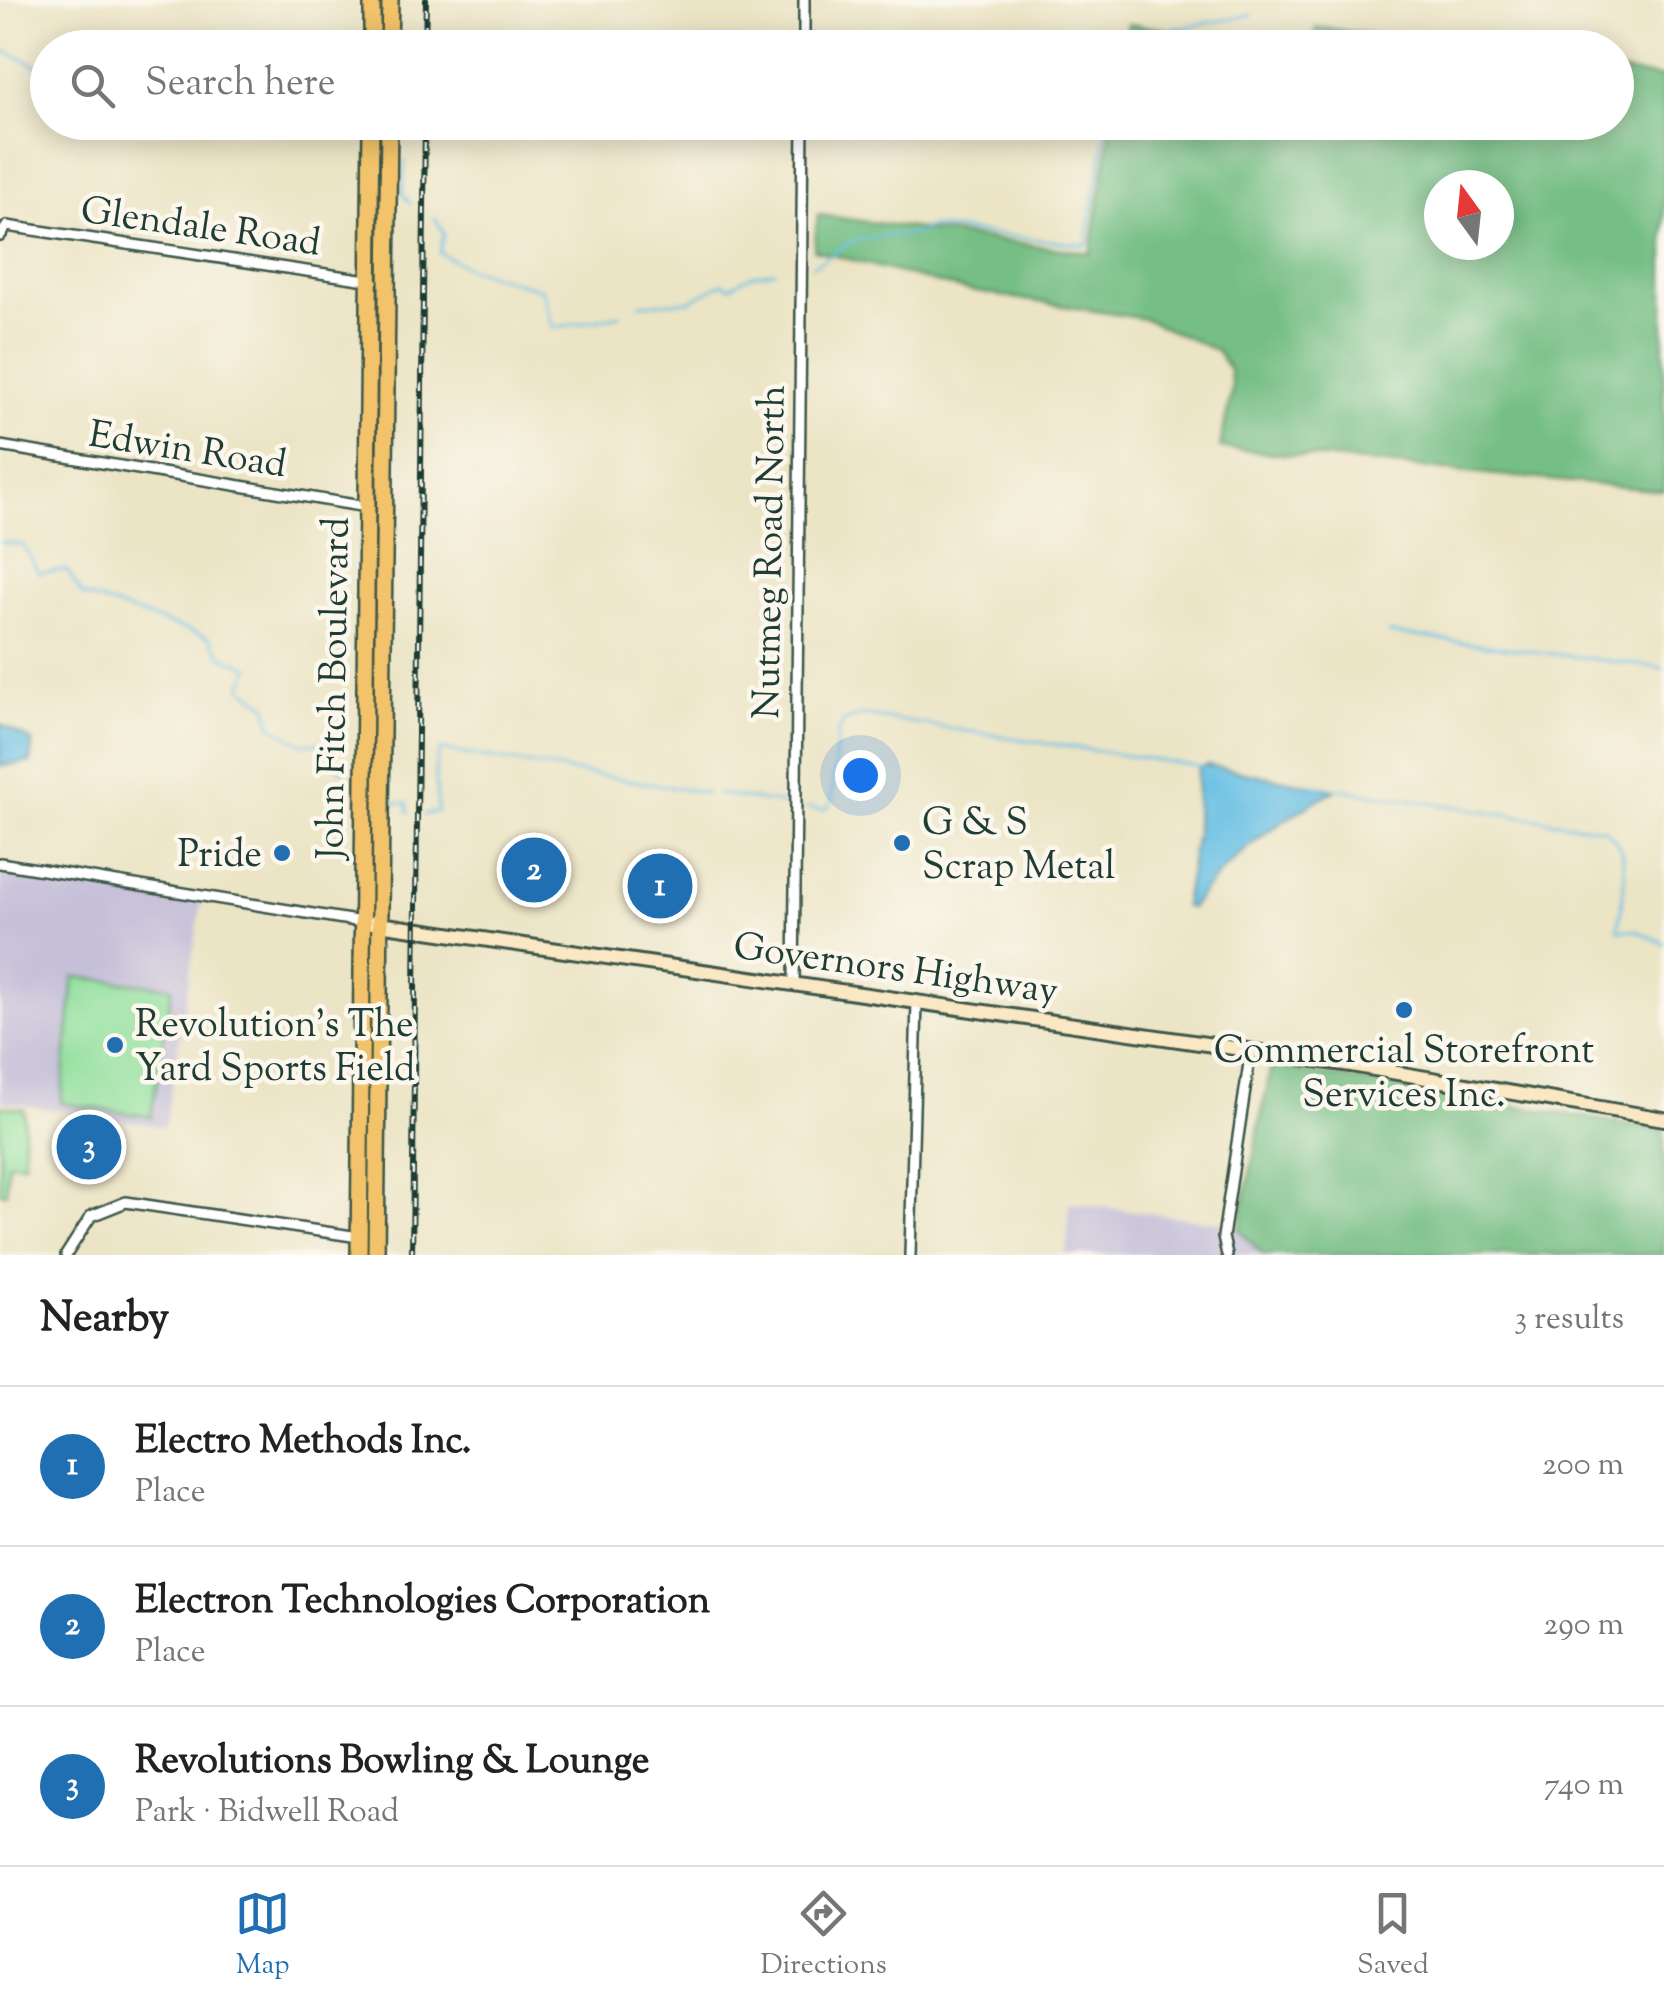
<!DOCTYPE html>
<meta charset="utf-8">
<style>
body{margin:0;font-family:"Sorts Mill Goudy",serif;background:#f6f6f6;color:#222}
.compass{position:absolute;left:1424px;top:170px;width:90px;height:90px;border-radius:50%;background:#fff;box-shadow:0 5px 25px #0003;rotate:345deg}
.you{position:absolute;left:860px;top:775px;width:35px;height:35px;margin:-25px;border:8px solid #fff;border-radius:50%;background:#1a73e8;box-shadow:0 0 0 15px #1a73e833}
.badge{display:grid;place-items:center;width:65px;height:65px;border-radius:50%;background:#1f6fb2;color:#fff;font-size:32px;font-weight:700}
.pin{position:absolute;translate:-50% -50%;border:5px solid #fff;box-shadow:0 2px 10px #0006}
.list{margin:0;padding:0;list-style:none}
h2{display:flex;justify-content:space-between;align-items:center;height:130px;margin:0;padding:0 40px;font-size:42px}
h2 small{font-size:32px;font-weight:400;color:#767676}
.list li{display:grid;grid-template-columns:65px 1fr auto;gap:30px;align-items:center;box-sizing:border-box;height:160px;padding:0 40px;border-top:2px solid #e0e0e0}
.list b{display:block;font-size:38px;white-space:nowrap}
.list p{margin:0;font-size:32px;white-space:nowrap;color:#767676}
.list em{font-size:32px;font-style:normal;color:#767676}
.icon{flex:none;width:55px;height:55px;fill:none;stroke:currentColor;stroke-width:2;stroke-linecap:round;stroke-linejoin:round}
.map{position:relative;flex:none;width:1664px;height:1255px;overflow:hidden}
.search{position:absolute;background:#fff;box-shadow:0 5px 25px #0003;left:30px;right:30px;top:30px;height:110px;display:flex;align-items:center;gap:25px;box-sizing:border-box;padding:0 35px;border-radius:55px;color:#767676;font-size:38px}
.sheet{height:610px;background:#fff}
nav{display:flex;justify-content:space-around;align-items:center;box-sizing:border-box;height:140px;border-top:2px solid #e0e0e0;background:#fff;font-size:28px;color:#767676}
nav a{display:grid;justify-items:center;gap:5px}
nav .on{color:#1f6fb2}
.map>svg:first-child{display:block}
.industrial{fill:#c6c0d9}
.green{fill:#92e09e;stroke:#588e69;stroke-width:2.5}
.forest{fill:#75be85;stroke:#4a7e5c;stroke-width:2.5;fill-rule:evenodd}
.water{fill:#66bfe4;stroke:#427e8c;stroke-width:2.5}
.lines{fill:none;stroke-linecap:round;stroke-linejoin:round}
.stream{stroke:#66bfe4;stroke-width:2.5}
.street-casing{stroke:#3e564a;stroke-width:14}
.secondary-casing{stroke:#3e564a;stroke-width:18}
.highway-casing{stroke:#3e564a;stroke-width:20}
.street{stroke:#fff;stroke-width:9}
.secondary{stroke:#fae7c3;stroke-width:12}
.highway{stroke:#f2c36a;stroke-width:15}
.rail-casing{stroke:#1f3d34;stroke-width:6}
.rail{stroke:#fbf7ec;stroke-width:2.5;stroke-dasharray:8;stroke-linecap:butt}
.poi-dot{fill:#1f6fb2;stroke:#fbf7ec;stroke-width:4}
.labels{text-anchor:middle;stroke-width:9;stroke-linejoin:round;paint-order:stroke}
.street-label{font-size:38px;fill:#1f3d34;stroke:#fbf7ec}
.poi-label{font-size:38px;fill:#1f3d34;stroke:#fbf7ec;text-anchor:start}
</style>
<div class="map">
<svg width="1664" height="1255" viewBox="0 0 1664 1255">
<rect width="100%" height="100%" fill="#fbf7ec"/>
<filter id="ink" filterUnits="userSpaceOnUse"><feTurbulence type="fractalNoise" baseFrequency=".01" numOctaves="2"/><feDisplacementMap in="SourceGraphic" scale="20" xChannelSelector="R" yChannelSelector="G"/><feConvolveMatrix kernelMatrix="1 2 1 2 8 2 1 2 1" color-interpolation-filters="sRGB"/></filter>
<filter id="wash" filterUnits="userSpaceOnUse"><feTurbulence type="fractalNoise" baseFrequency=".0048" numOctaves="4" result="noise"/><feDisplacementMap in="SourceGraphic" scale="40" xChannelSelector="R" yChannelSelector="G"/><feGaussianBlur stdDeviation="2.25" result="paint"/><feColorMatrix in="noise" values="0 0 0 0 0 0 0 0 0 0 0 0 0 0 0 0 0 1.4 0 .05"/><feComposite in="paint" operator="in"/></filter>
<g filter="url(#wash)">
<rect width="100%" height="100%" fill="#ebe4c5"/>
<!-- industrial -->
<path class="industrial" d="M0 868 202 899 165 1127 0 1101Z
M1070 1203 1234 1224 1263 1255H1066Z"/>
<!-- green -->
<path class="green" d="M74 977 172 987 151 1117 61 1103Z
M0 1106 24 1109V1163L8 1162 6 1193 0 1192Z"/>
<!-- forest -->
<path class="forest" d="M1128 24 1292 47H1124Z
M1316 27 1455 47H1314Z
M1617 71 1664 78V491L1220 448 1232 388 1229 370 1217 351 1145 319 965 290 814 250 818 215 1090 253 1112 123 1616 122ZM1499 185V245H1439V185Z
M1271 1066 1664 1130V1255H1263L1239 1229Z"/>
<!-- water -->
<path class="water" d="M0 724 32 741 31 762 0 766Z
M1207 765 1335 790C1278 821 1229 856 1190 908L1184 906 1196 833 1197 775 1199 768Z"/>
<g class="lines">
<!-- stream -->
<path class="stream" d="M213 48 216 39 232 41 238 48
M1148 48 1167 30 1253 15
M0 56 6 51 48 71
M405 161 402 194 411 204
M435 218 444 233 440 253 470 269 542 289 553 328 621 315
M812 266C829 258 843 243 861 239 886 232 906 241 930 227L1086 245 1108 122
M640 304 690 301 723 283 729 287 752 275 774 271
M0 542 23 545 39 573 67 570 82 595 209 637 222 656 250 668 241 687 267 705 272 726 302 744 325 743 333 765 347 773
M1389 633 1664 668
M1312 785 1604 829C1636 853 1622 894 1618 930H1635L1664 943
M717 794 786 804
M392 803H407L409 813
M807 808 824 810 831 804 838 733 843 722 863 715 1201 767
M424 815 438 811 435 768 440 750 707 793"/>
</g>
</g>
<g filter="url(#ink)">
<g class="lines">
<defs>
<path id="street" d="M804 48V0
M0 236 7 226 373 281
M0 446 367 507
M0 863 362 922
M794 982 803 122
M66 1255 91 1216 126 1202 359 1237
M910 1255 917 1002
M1227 1255 1223 1237 1251 1050"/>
<path id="secondary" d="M372 923 1351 1065 1664 1119"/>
<path id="highway" d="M372 48V0
M389 48 390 0
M359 1255 371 122
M376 1255 389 122"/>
</defs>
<!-- street casing -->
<use href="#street" class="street-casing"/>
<!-- secondary casing -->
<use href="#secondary" class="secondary-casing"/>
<!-- highway casing -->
<use href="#highway" class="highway-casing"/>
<!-- street -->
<use href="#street" class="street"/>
<!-- secondary -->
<use href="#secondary" class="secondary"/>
<!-- highway -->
<use href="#highway" class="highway"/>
<defs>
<path id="rail" d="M425 48 426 0
M412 1255 425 122"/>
</defs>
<!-- rail casing -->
<use href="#rail" class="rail-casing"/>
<!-- rail -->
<use href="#rail" class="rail"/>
</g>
</g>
<!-- markers -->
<g class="poi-dot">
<circle cx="902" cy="843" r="10"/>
<circle cx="282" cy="853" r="10"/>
<circle cx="1404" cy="1010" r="10"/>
<circle cx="115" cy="1045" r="10"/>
</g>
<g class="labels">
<!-- street labels -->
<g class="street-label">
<text transform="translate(201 225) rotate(8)" y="13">Glendale Road</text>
<text transform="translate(188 448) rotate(9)" y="13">Edwin Road</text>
<text transform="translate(768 552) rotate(-89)" y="13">Nutmeg Road North</text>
<text transform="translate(332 688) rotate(-89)" y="13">John Fitch Boulevard</text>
<text transform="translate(896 967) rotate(8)" y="13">Governors Highway</text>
</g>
<!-- poi labels -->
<g class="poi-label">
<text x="922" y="834">G &amp; S<tspan x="922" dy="44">Scrap Metal</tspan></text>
<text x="262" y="866" text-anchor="end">Pride</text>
<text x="135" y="1036">Revolution's The<tspan x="135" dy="44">Yard Sports Field</tspan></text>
<text x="1404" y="1062" text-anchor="middle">Commercial Storefront<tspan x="1404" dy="44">Services Inc.</tspan></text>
</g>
</g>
</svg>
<svg class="compass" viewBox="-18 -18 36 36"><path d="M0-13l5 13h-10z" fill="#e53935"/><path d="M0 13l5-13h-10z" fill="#767676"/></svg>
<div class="you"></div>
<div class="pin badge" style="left:660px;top:886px">1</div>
<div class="pin badge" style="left:534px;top:870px">2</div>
<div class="pin badge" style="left:89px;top:1147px">3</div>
<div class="search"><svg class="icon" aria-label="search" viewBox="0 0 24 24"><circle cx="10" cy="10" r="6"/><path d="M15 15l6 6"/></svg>Search here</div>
</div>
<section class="sheet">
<h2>Nearby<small>3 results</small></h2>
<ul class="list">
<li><span class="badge">1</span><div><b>Electro Methods Inc.</b><p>Place</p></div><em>200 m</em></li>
<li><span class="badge">2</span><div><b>Electron Technologies Corporation</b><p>Place</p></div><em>290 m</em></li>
<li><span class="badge">3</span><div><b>Revolutions Bowling &amp; Lounge</b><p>Park · Bidwell Road</p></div><em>740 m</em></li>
</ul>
</section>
<nav>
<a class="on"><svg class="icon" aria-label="map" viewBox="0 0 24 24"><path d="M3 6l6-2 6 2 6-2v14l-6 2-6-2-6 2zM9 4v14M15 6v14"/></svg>Map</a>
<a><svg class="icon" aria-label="directions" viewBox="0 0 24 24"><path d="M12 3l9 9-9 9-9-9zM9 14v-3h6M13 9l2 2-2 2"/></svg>Directions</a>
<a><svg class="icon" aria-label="saved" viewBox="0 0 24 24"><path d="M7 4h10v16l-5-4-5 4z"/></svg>Saved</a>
</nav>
